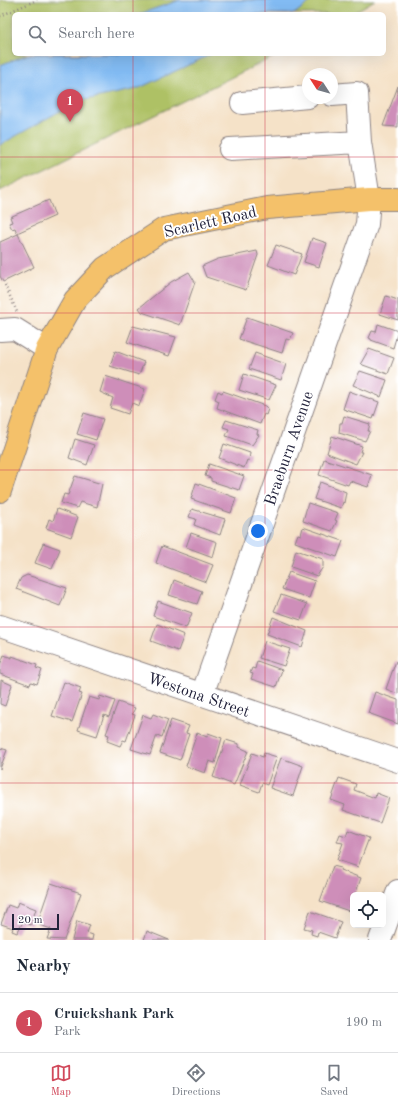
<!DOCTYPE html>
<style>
body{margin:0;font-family:"Old Standard TT",serif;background:#f2f2f3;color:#1f2937}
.controls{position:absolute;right:12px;bottom:12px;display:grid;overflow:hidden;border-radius:6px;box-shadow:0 4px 16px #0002}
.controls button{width:36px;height:36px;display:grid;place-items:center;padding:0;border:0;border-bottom:1px solid #e0e1e3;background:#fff;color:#1f2937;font:20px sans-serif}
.compass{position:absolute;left:302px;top:68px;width:36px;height:36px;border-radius:50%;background:#fff;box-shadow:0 4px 16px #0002;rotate:306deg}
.scale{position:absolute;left:12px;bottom:10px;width:47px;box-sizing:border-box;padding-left:4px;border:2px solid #22223b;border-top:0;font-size:11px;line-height:14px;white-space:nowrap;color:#22223b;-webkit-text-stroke:3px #fff;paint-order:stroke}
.you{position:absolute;left:258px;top:531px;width:14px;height:14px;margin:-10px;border:3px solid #fff;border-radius:50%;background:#1a73e8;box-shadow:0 0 0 6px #1a73e833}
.badge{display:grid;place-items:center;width:26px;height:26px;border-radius:50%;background:#d1495b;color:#fff;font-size:13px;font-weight:700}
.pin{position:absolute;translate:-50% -33px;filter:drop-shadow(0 1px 2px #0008)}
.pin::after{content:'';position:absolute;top:21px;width:14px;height:12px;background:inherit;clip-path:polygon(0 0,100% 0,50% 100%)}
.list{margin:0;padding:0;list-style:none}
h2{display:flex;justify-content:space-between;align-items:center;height:52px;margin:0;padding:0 16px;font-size:17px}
h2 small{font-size:13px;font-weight:400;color:#747a83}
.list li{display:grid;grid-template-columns:26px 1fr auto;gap:12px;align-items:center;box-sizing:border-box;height:60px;padding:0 16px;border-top:1px solid #e0e1e3}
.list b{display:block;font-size:15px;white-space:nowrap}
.list p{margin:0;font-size:13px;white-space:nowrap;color:#747a83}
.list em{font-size:13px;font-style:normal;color:#747a83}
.icon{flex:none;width:22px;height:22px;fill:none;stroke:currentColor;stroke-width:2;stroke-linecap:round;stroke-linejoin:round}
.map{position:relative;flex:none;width:398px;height:940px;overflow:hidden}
.search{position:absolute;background:#fff;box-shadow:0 4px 16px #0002;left:12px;right:12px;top:12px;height:44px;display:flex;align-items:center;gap:10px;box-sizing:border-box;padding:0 14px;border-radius:6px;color:#747a83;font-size:15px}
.sheet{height:112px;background:#fff}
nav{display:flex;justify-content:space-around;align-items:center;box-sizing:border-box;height:56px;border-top:1px solid #e0e1e3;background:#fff;font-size:11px;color:#747a83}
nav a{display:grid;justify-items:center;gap:2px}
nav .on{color:#d1495b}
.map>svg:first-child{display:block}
.green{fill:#aec165;stroke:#687250}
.water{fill:#82bbf3;stroke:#526e97}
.building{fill:#ce8eb9}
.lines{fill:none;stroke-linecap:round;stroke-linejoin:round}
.minor-casing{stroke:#8c8282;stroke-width:24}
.major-casing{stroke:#8c8282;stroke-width:24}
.path{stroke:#8c8282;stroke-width:2.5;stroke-dasharray:1 3;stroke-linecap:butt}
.minor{stroke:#fff;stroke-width:22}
.major{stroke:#f4c16a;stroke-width:22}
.grid{fill:none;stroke:#d1495b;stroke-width:1;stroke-opacity:0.55}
.labels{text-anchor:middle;stroke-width:4;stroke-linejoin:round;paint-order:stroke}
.street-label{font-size:16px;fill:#22223b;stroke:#fff}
</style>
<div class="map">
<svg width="398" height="940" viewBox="0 0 398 940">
<rect width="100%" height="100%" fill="#fff"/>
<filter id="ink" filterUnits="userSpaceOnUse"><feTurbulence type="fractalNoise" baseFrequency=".025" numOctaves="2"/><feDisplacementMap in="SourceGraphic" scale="8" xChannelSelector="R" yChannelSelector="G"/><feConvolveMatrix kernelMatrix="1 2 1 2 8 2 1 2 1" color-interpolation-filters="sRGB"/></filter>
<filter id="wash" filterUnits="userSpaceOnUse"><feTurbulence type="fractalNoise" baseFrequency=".012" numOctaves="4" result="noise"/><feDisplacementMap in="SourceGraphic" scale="16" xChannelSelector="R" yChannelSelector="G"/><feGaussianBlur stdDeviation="0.9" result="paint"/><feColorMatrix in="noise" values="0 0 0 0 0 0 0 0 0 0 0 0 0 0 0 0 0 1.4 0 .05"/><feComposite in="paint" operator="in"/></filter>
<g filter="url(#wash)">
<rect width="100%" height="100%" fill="#f5e2c8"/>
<!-- green -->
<path class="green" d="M0 0H375L351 14H14V54H279L0 191Z"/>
<!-- water -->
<path class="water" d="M180 0H313L294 14H139Z
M29 54H212L137 89 76 102 0 145V65Z"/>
<g id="blocks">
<!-- building -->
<path class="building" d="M398 86V127L383 126Z
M49 200 55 216 17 233 15 228 12 229 9 223 12 222 10 217Z
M18 234 34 267 3 282 0 276V242Z
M312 238 327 243 319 267 304 262Z
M276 245 302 254 294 275 268 265Z
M257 251 258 255 246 290 206 277 202 266 218 259Z
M189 272 195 282 180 325 142 312 139 308 171 282Z
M386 296 398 300V320L380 314Z
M247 317 293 333 290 340 286 339 282 353 239 339Z
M378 324 398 331 393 348 371 340V339L369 338 372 331 376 332Z
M133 326 176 337 169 356 127 342Z
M369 349 394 358 388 374 363 365 361 363Z
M115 351 144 362 139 375 110 366Z
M255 353 286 364 281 380 249 369Z
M360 371 387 380 381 397 353 385Z
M244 374 276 385 269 400 239 390Z
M105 376 145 389 139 406 132 403 128 414 110 408 113 398 100 392Z
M218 391 222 393 223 391 265 406 268 409 266 415 264 414 260 424 217 408 219 401 215 399Z
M349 391 379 402 373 419 343 409Z
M84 413 103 419 96 440 77 434Z
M344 416 370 424 368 431H370L365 441 339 433 340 423H342Z
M226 420 258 430 257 434 259 435 252 445 226 436 229 429 223 427Z
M332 436 362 446 360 452H362L356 464 327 453Z
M75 439 94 445 87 465 69 458Z
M224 444 250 453 249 461 247 460 244 468 219 458Z
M324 459 372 475 368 487 350 481 348 485 319 475Z
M209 464 244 476 239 490 211 481V478L205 476Z
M75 476 102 484 97 507 80 502 77 508 61 503 64 494 68 495Z
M320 482 346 492 344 503 343 502 341 508 314 499Z
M196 483 236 498 231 513 191 499Z
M308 503 338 513 335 520 337 521 332 531 303 521Z
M57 509 78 517 71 537 46 528 49 519 53 521Z
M192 509 225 519 220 535 194 525 196 519 189 517Z
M303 527 343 541 337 557 295 542 298 534 301 535Z
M191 533 217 542 213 557 186 547Z
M43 543 60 549 52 569 35 563Z
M162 546 213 565 206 582 156 563Z
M296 550 323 559V567L317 576 291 567Z
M289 572 315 581 309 598 282 589Z
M27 575 67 588 60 606 16 589 21 578Z
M174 580 202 591 197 604 169 595Z
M281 595 307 604 301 620 274 611Z
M158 601 192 613 186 628 153 616Z
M273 617 307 631 302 647 267 634Z
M157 624 184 635 178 651 151 641Z
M265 641 290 649 284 666 259 658Z
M4 655 12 658V656L37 665 36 668 42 670 37 684 31 682 30 685 0 674V665Z
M257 661 282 670 276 687 251 679 253 674 250 673 252 668 255 669Z
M396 661 398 662V694L386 689Z
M1 680 12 685 5 706 0 704Z
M64 682 81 688 79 693 82 694 72 722 52 716Z
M375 692 398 700V724L368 713Z
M100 696 115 701 109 717 104 715 97 736 78 730 89 697 99 700Z
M118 702 135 708 132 714 135 715 126 741 123 740 120 746 107 741 109 735 106 734Z
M153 714 168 720 162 737 157 735 150 755 131 749 143 715 151 718Z
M171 720 189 726 186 733 189 734 180 760 160 753Z
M197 733 207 737 208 733 222 738 215 763 209 761 205 773 186 766Z
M226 740 239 744V747L248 751 234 785 213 777Z
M0 748 7 750 0 769Z
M252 753 263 757 264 753 277 757 267 785 262 783 259 792 240 785Z
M281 758 303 766 293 796 270 788Z
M339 778 356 784 354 790 375 798 376 793 389 798 380 823 343 810 345 805 331 800Z
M348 830 369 838 358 867 337 860 343 843 337 842 340 834 346 836Z
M333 866 341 868 340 870 361 878 355 895H353L349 911 320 901Z
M51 883 81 893 64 940 47 939 51 929 37 924Z
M18 902 36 909 31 925 23 922 17 933 12 931 13 928 1 924 8 905 16 908Z
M310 911 341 922 335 938 318 932 317 936 311 934 312 930 304 928Z
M77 921 90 925 87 933 93 935 92 940H72Z
M147 931 169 940H144Z"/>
</g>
</g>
<g filter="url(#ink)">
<use href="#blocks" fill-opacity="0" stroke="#8c8282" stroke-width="1"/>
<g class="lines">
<defs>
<path id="minor" d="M242 103 308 97
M230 149 360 142
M0 330 15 329 47 349
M0 626 398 761
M202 695 367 224 369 199 360 142 357 93 332 95
M380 940 398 891"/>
<path id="major" d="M0 491 47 349 75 300 105 268 164 229 267 208 369 199H398"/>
</defs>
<!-- minor casing -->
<use href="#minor" class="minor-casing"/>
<!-- major casing -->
<use href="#major" class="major-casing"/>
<!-- path -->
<path class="path" d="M0 16 37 0
M5 285 17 312"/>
<!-- minor -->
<use href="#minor" class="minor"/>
<!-- major -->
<use href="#major" class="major"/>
</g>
</g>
<!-- grid -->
<path class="grid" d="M133 0V14M265 0V14M133 54V940M265 54V940M0 157H398M0 313H398M0 470H398M0 627H398M0 783H398"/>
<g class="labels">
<!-- street labels -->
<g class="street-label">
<text transform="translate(210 221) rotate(-13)" y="6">Scarlett Road</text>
<text transform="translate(288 448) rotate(-71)" y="6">Braeburn Avenue</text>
<text transform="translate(199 694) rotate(19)" y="6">Westona Street</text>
</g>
</g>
</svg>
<div class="controls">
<button><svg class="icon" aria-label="locate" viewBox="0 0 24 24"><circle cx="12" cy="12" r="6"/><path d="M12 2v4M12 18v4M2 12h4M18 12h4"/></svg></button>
</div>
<svg class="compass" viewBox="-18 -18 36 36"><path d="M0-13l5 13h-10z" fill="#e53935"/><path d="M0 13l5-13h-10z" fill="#747a83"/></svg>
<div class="scale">20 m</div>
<div class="you"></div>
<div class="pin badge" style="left:70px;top:122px">1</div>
<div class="search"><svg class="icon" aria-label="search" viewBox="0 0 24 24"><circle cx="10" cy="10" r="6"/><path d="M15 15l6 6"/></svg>Search here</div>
</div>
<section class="sheet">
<h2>Nearby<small></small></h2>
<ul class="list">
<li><span class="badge">1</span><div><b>Cruickshank Park</b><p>Park</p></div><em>190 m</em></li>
</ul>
</section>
<nav>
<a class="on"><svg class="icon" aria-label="map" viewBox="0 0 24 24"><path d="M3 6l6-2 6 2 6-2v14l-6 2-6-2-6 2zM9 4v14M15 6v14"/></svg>Map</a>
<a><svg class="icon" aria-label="directions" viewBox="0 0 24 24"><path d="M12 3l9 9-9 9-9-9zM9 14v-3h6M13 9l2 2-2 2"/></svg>Directions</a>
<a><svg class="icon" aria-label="saved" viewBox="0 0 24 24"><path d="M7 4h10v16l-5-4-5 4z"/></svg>Saved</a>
</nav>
